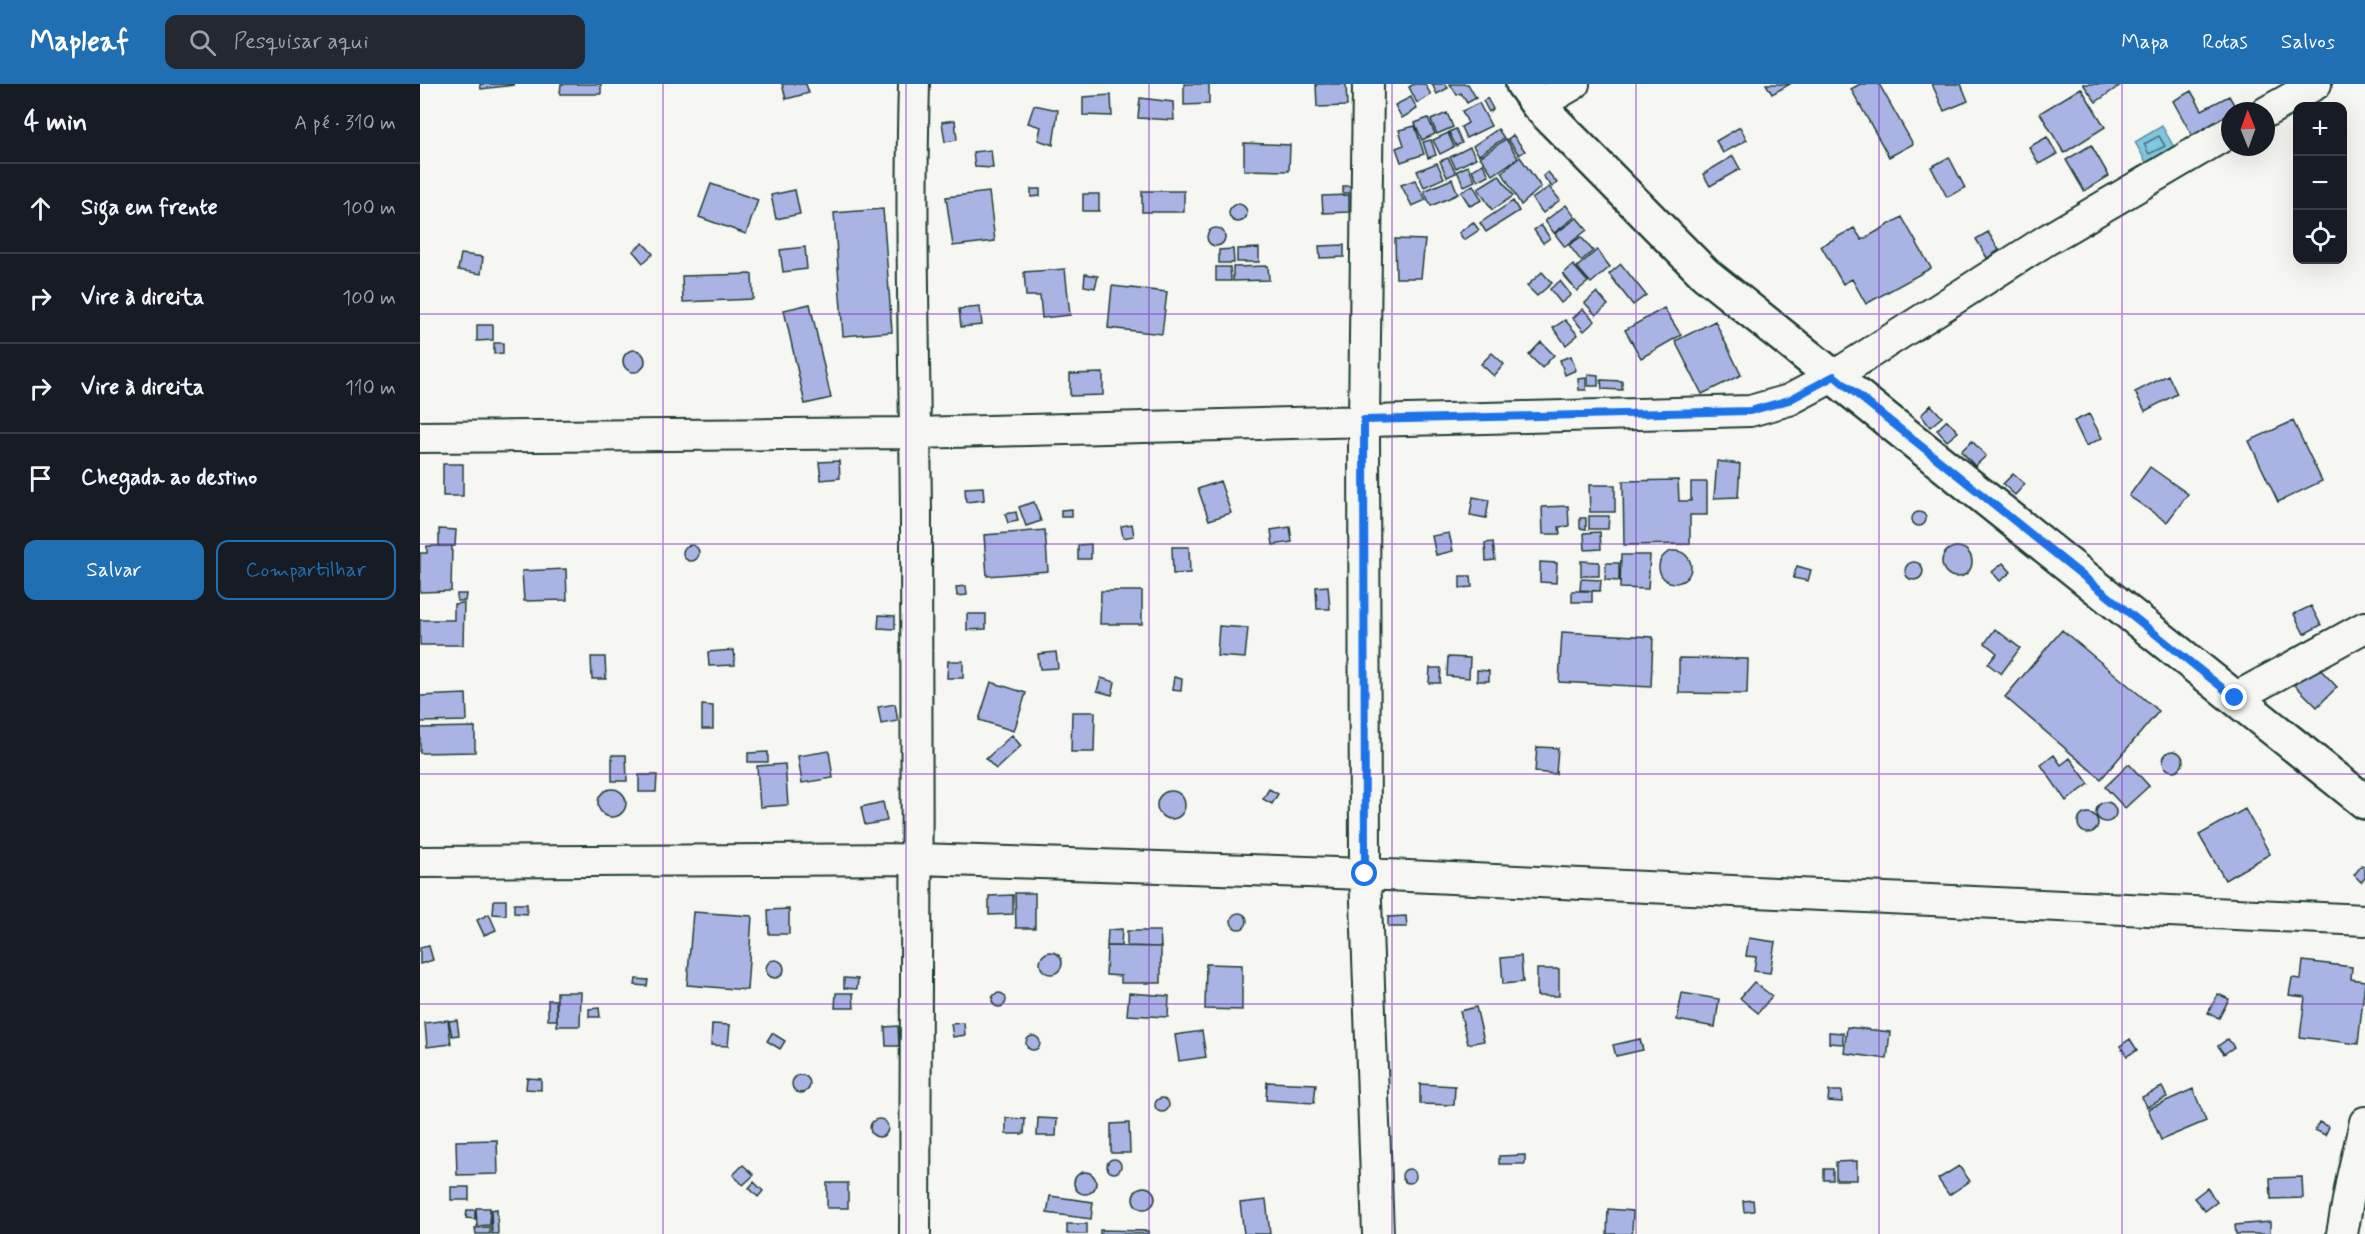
<!DOCTYPE html>
<html lang="pt">
<meta charset="utf-8">
<style>
body{margin:0;font-family:Mynerve,sans-serif;background:#242831;color:#f1f3f6}
.controls{position:absolute;right:18px;top:18px;display:grid;overflow:hidden;border-radius:12px;box-shadow:0 6px 24px #0002}
.controls button{width:54px;height:54px;display:grid;place-items:center;padding:0;border:0;border-bottom:2px solid #363941;background:#171b24;color:#f1f3f6;font:30px sans-serif}
.compass{position:absolute;left:1801px;top:18px;width:54px;height:54px;border-radius:50%;background:#171b24;box-shadow:0 6px 24px #0002;rotate:359deg}
.stop{position:absolute;width:18px;height:18px;margin:-14px;border:4px solid #1a73e8;border-radius:50%;background:#fff}
.stop.end{background:#1a73e8;border-color:#fff;box-shadow:0 2px 6px #0008}
.list{margin:0;padding:0;list-style:none}
h2{display:flex;justify-content:space-between;align-items:center;height:78px;margin:0;padding:0 24px;font-size:26px}
h2 small{font-size:20px;font-weight:400;color:#9ea1a6}
.list li{display:grid;grid-template-columns:39px 1fr auto;gap:18px;align-items:center;box-sizing:border-box;height:90px;padding:0 24px;border-top:2px solid #363941}
.list b{display:block;font-size:22px;white-space:nowrap}
.list em{font-size:20px;font-style:normal;color:#9ea1a6}
.actions{display:flex;gap:12px;padding:18px 24px}
.actions a{flex:1;padding:14px 0;border:2px solid #1f6fb2;border-radius:12px;text-align:center;font-size:21px;color:#1f6fb2}
.actions .main{background:#1f6fb2;color:#fff}
.icon{flex:none;width:33px;height:33px;fill:none;stroke:currentColor;stroke-width:2;stroke-linecap:round;stroke-linejoin:round}
.map{position:relative;flex:none;width:1945px;height:1150px;overflow:hidden}
header{display:flex;align-items:center;gap:36px;box-sizing:border-box;height:84px;padding:0 30px;background:#1f6fb2;color:#fff}
header strong{font-size:28px}
nav{display:flex;gap:33px;margin-inline-start:auto;font-size:21px}
.search{width:420px;height:54px;background:#242831;display:flex;align-items:center;gap:15px;box-sizing:border-box;padding:0 21px;border-radius:12px;color:#9ea1a6;font-size:22px}
main{display:flex}
aside{flex:1;background:#171b24}
.map>svg:first-child{display:block}
.water{fill:#80c6e1;stroke:#598f9c;stroke-width:1.5}
.lines{fill:none;stroke-linecap:round;stroke-linejoin:round}
.shore{stroke:#467479;stroke-width:1.5}
.building{fill:#aab4e4;stroke:#1f3d34;stroke-width:1.5}
.minor-casing{stroke:#1f3d34;stroke-width:34}
.major-casing{stroke:#1f3d34;stroke-width:38}
.minor{stroke:#f6f6f2;stroke-width:30}
.major{stroke:#f6f6f2;stroke-width:33}
.route{stroke:#1a73e8;stroke-width:8}
.grid{fill:none;stroke:#7b2cbf;stroke-width:1.5;stroke-opacity:0.55}
</style>
<header>
<strong>Mapleaf</strong>
<div class="search"><svg class="icon" aria-label="search" viewBox="0 0 24 24"><circle cx="10" cy="10" r="6"/><path d="M15 15l6 6"/></svg>Pesquisar aqui</div>
<nav><a>Mapa</a><a>Rotas</a><a>Salvos</a></nav>
</header>
<main>
<aside>
<h2>4 min<small>A pé · 310 m</small></h2>
<ul class="list">
<li><svg class="icon" aria-label="ahead" viewBox="0 0 24 24"><path d="M12 20V5M6 11l6-6 6 6"/></svg><div><b>Siga em frente</b></div><em>100 m</em></li>
<li><svg class="icon" aria-label="right" viewBox="0 0 24 24"><path d="M7 20v-9h11M14 6l5 5-5 5"/></svg><div><b>Vire à direita</b></div><em>100 m</em></li>
<li><svg class="icon" aria-label="right" viewBox="0 0 24 24"><path d="M7 20v-9h11M14 6l5 5-5 5"/></svg><div><b>Vire à direita</b></div><em>110 m</em></li>
<li><svg class="icon" aria-label="arrive" viewBox="0 0 24 24"><path d="M6 21V4h12l-3 4 3 4H6"/></svg><div><b>Chegada ao destino</b></div></li>
</ul>
<div class="actions"><a class="main">Salvar</a><a>Compartilhar</a></div>
</aside>
<div class="map">
<svg width="1945" height="1150" viewBox="0 0 1945 1150">
<rect width="100%" height="100%" fill="#f6f6f2"/>
<filter id="ink" filterUnits="userSpaceOnUse"><feTurbulence type="fractalNoise" baseFrequency=".0167" numOctaves="2"/><feDisplacementMap in="SourceGraphic" scale="12" xChannelSelector="R" yChannelSelector="G"/><feConvolveMatrix kernelMatrix="1 2 1 2 8 2 1 2 1" color-interpolation-filters="sRGB"/></filter>
<g filter="url(#ink)">
<!-- water -->
<path class="water" d="M1742 42 1755 65 1727 80 1715 58Z"/>
<g class="lines">
<!-- shore -->
<path class="shore" d="M1739 52 1745 62 1729 70 1724 60Z"/>
</g>
<!-- building -->
<path class="building" d="M60 0H94V1L61 5Z
M141 0H181V10H140Z
M362 0H386L389 9 366 15Z
M764 0H789V20L764 21Z
M896 0H926L927 22 897 23Z
M994 0H1005L1011 11 997 19 989 3Z
M1012 0H1025L1028 4 1017 10Z
M1030 0H1048L1056 14 1047 19 1041 9 1037 11Z
M1346 0H1370L1352 10Z
M1440 0H1459L1493 60 1469 73 1431 5Z
M1512 0H1541L1548 17 1524 27Z
M1663 0H1702L1676 18Z
M1661 4 1685 43 1644 69 1620 29Z
M1771 7 1782 26 1809 12 1818 27H1810V32L1773 53 1753 17Z
M691 11 692 32 663 31V13Z
M991 13 997 25 982 34 975 21Z
M720 14 753 18 754 36 718 34Z
M1067 14 1073 25 1069 28 1063 17Z
M1059 19 1071 42 1046 54 1041 43 1048 39 1042 27Z
M614 21 638 26 633 61 618 56 621 43 608 39Z
M1027 29 1033 43 1017 50 1011 36Z
M1008 34 1015 50 1002 56 995 39Z
M535 36 537 56 525 58 522 38Z
M995 42 1004 70 981 78 976 64 984 61 979 46Z
M1320 43 1327 56 1303 69 1296 57Z
M1036 45 1042 59 1036 62 1029 48Z
M1078 45 1084 54 1059 71 1053 62Z
M1028 49 1034 63 1020 70 1013 56Z
M1093 51 1105 67 1099 71 1088 55Z
M1627 53 1637 70 1619 80 1609 63Z
M1086 55 1098 74 1073 91 1060 73Z
M1011 56 1016 71 1008 74 1003 58Z
M824 59 870 61 869 87 824 86Z
M1671 61 1689 92 1664 107 1646 76Z
M1050 63 1056 74 1036 84 1030 73Z
M571 66 573 84 555 83 553 68Z
M1313 72 1320 85 1290 102 1283 90Z
M1100 73 1121 103 1101 121 1082 88Z
M1529 73 1545 104 1527 113 1511 83Z
M1028 74 1036 89 1027 93 1020 77Z
M1017 79 1024 94 1004 103 997 87Z
M1063 80 1069 91 1058 97 1052 86Z
M1048 82 1055 97 1044 102 1037 87Z
M1128 88 1137 99 1132 103 1123 92Z
M1079 91 1093 112 1072 126 1058 104Z
M1032 95 1038 110 1011 122 1004 107Z
M995 96 1006 116 992 122 981 101Z
M291 100 338 116 326 150 279 133Z
M1053 101 1062 116 1050 122 1041 108Z
M923 102H933V109H923Z
M1129 103 1140 116 1123 129 1112 115Z
M611 105H620V112L611 113Z
M375 106 380 130 356 135 351 111Z
M722 107H764V128H722Z
M569 108 575 157 533 162 526 113Z
M663 110H679V127H663Z
M929 111V128L903 129 902 112Z
M1093 117 1099 127 1066 148 1060 139Z
M809 129a9 9 0 1 1 18 0a9 9 0 1 1-18 0Z
M1146 121 1155 133 1134 149 1125 137Z
M463 125 472 248 423 252 414 129Z
M1482 133 1511 184 1446 220 1432 195 1423 200 1401 162 1434 144 1442 156Z
M1157 134 1167 146 1145 163 1135 150Z
M1053 138 1059 146 1044 156 1039 149Z
M1121 141 1130 154 1123 159 1114 146Z
M787 153a9 9 0 1 1 18 0a9 9 0 1 1-18 0Z
M1568 148 1579 166 1567 174 1556 155Z
M1161 153 1173 167 1161 177 1149 161Z
M975 155 1005 156 1001 194H976Z
M223 159 233 170 223 179 213 167Z
M924 161V173L900 174 899 162Z
M385 163 387 185 363 188 360 166Z
M839 164V178H817V165Z
M813 165 814 179H799V166Z
M1177 166 1190 183 1171 199 1157 183Z
M41 170 63 173 61 190 38 186Z
M1201 180 1226 211 1213 221 1189 190Z
M1153 181 1168 198 1157 207 1143 190Z
M848 182 849 196 813 197V183Z
M796 183H810L811 197H796Z
M645 185 650 231 622 234 620 212H606L604 188Z
M1122 188 1132 199 1117 212 1107 202Z
M332 190 333 215 263 218 262 192Z
M665 190 678 192 675 204 664 202Z
M1140 197 1151 211 1141 219 1130 205Z
M692 202 747 208 742 250 688 244Z
M1177 208 1188 221 1176 231 1165 219Z
M390 220 411 314 385 320 364 226Z
M560 223 562 241 541 243 539 225Z
M1244 224 1261 251 1221 274 1205 246Z
M1163 225 1175 237 1164 247 1153 234Z
M1145 236 1158 251 1146 261 1133 244Z
M1295 237 1321 291 1282 310 1255 257Z
M57 241H73V256L57 257Z
M1121 258 1134 271 1122 284 1109 271Z
M74 259H83V269L74 270Z
M203 277a11 11 0 1 1 22 0a11 11 0 1 1-22 0Z
M1072 269 1084 280 1074 292 1061 280Z
M1151 272 1156 286 1145 291 1140 276Z
M683 289V311L650 312V290Z
M1168 290 1178 291V302H1168Z
M1748 291 1757 310 1725 327 1715 308Z
M1166 294V306H1159L1158 295Z
M1181 296 1202 297V306L1182 305Z
M1511 321 1522 333 1510 343 1501 331Z
M1669 330 1682 354 1666 362 1654 337Z
M1527 336 1538 348 1527 357 1517 346Z
M1873 337 1902 397 1858 418 1829 357Z
M1552 357 1566 372 1555 382 1541 367Z
M419 377 420 394 401 396 399 378Z
M1297 377 1320 380 1318 413 1294 414Z
M23 380H43V412H23Z
M1730 383 1768 410 1747 438 1709 412Z
M1593 390 1605 400 1595 411 1583 400Z
M1258 396 1259 417H1271V398H1287V431H1270V460L1204 461 1203 397Z
M800 397 811 429 789 436 778 405Z
M1169 401H1195V428H1170Z
M563 403 564 416 546 418 545 404Z
M1053 413 1069 416 1066 434 1050 431Z
M614 418 621 437 606 442 599 423Z
M1148 422 1149 442 1139 443 1140 450H1123L1122 423Z
M652 425V433H641V426Z
M1492 435a7 7 0 1 1 14 0a7 7 0 1 1-14 0Z
M596 428 598 437 588 439 585 430Z
M1169 432H1189L1188 445H1169Z
M1160 434H1166V445L1160 444Z
M712 440 714 452 703 454 701 442Z
M870 443 872 458 853 461 851 446Z
M19 445 36 446 35 462H19Z
M625 446 628 487 567 492 564 451Z
M1180 448 1181 465 1165 466 1164 449Z
M1029 449 1033 467 1016 471 1012 452Z
M1073 458 1075 476 1066 477 1065 459Z
M671 460V475H658V461Z
M263 469a8 8 0 1 1 16 0a8 8 0 1 1-16 0Z
M7 462H32L31 507 0 508V469H7Z
M1522 478a15 15 0 1 1 30 0a15 15 0 1 1-30 0Z
M752 463H769L770 489 753 490Z
M1239 483a16 16 0 1 1 32 0a16 16 0 1 1-32 0Z
M1201 471H1230L1228 505 1200 504Z
M1161 477 1179 478V492H1161Z
M1485 487a9 9 0 1 1 18 0a9 9 0 1 1-18 0Z
M1120 478 1137 479 1136 499 1120 498Z
M1186 479H1199V497L1185 496Z
M1583 479 1591 488 1580 497 1572 488Z
M1377 482 1391 486 1388 497 1373 494Z
M146 485 147 516 104 517 102 487Z
M1040 492H1051L1052 503 1040 504Z
M1161 495 1181 496 1180 507 1160 506Z
M546 502 547 511 537 512 536 503Z
M908 502 910 525H897L896 503Z
M681 507H722V540H680Z
M1152 507H1172V518H1152Z
M37 510H46L45 517H37Z
M44 519 43 561H0V536H34V520Z
M1891 522 1901 541 1884 550 1874 530Z
M547 530H566V545L547 546Z
M459 531 475 532V545L458 544Z
M799 542 828 544 825 574 797 572Z
M1575 545 1600 564 1581 590 1568 580 1577 569 1565 559Z
M1642 546 1739 627 1681 695 1585 613Z
M1142 548 1233 553 1231 603 1139 598Z
M314 566 315 581 289 582 288 568Z
M636 568 638 584 620 585 618 570Z
M171 573H185L186 595H172Z
M1028 573 1050 574 1049 594 1027 592Z
M1259 574 1328 575 1327 610 1259 609Z
M528 577H543V594H527Z
M1896 581 1917 603 1897 623 1875 601Z
M1010 584H1021L1020 599H1009Z
M1057 586 1069 587V597H1057Z
M754 593 762 595 761 607 752 606Z
M681 594 695 598 692 611 677 607Z
M571 598 606 609 594 647 559 636Z
M46 610 47 637 0 638V612Z
M475 620 478 637 461 640 458 623Z
M282 621 293 622V645H282Z
M652 628H675L674 668H651Z
M55 643V668L0 669V644Z
M592 651 601 662 576 685 566 675Z
M1117 663 1138 664 1136 690 1115 688Z
M409 667 413 694 382 699 378 672Z
M1743 677a10 10 0 1 1 20 0a10 10 0 1 1-20 0Z
M348 668V678H328V669Z
M192 671H206L207 697H192Z
M1634 671 1641 681 1650 674 1669 700 1646 717 1621 681Z
M365 680 368 721 340 723 337 682Z
M1709 680 1729 702 1705 724 1685 703Z
M219 691H237L236 708H219Z
M178 719a14 14 0 1 1 28 0a14 14 0 1 1-28 0Z
M849 705 858 710 852 720 843 715Z
M737 721a14 14 0 1 1 28 0a14 14 0 1 1-28 0Z
M463 718 467 737 445 741 441 723Z
M1676 728a10 10 0 1 1 20 0a10 10 0 1 1-20 0Z
M1825 725 1850 770 1805 796 1779 751Z
M1658 739a10 10 0 1 1 20 0a10 10 0 1 1-20 0Z
M1942 781 1945 783V794L1941 798 1934 791Z
M595 809H615V844H596Z
M593 811V830L569 831V812Z
M74 816H86V831L73 830Z
M94 820H107V830L94 829Z
M369 825V850H349L348 826Z
M273 828 332 832 327 906 267 901Z
M811 837a8 8 0 1 1 16 0a8 8 0 1 1-16 0Z
M69 830 76 846 64 851 57 836Z
M986 832 987 843H968V833Z
M702 845 701 862H687L688 846Z
M707 847H740L741 863 707 862Z
M1329 854 1355 858 1350 889 1334 887 1336 873 1326 872Z
M9 862 13 876 0 880V864Z
M687 862 741 863V899H701V892L686 891Z
M620 879a11 11 0 1 1 22 0a11 11 0 1 1-22 0Z
M1101 872 1103 898 1083 900 1081 874Z
M346 885a9 9 0 1 1 18 0a9 9 0 1 1-18 0Z
M1883 877 1932 883 1931 895 1945 897 1938 960 1880 953 1885 913 1869 911 1872 894 1881 895Z
M786 880 822 881V926L785 925Z
M1117 885H1139V912H1117Z
M424 894 438 895 437 905 424 904Z
M216 895 228 896 227 902 215 901Z
M1334 898 1352 912 1338 929 1320 914Z
M137 908H161L160 942H137Z
M572 916a7 7 0 1 1 14 0a7 7 0 1 1-14 0Z
M416 909H433L434 924H415Z
M709 909 749 912 748 933 707 931Z
M1262 909 1299 915 1295 943 1257 936Z
M1798 910 1809 915 1799 934 1788 929Z
M128 916H136L137 936H128Z
M1056 923 1064 957 1048 960 1040 927Z
M179 924 180 933H169V925Z
M28 936 31 960 7 963 5 939Z
M37 936 39 951 32 952 29 937Z
M544 939 545 951 533 953 531 940Z
M292 940 310 941 308 962 291 961Z
M478 942 479 962H466L465 943Z
M1427 943 1470 948 1467 975 1424 969Z
M782 947 786 973 759 977 755 951Z
M1409 948 1423 949V960L1409 959Z
M352 949 365 957 360 965 347 957Z
M606 959a7 7 0 1 1 14 0a7 7 0 1 1-14 0Z
M1220 955 1223 966 1196 972 1193 961Z
M1710 955 1717 966 1707 972 1700 962Z
M1808 955 1814 963 1804 970 1798 962Z
M372 1000a9 9 0 1 1 18 0a9 9 0 1 1-18 0Z
M107 994 121 995V1006L106 1005Z
M847 998 896 1000 894 1019 846 1016Z
M1000 1000 1035 1002 1034 1021 1000 1020Z
M1742 1003 1747 1013 1727 1023 1722 1013Z
M1773 1005 1786 1037 1741 1056 1728 1025Z
M1409 1007H1422V1018L1408 1017Z
M735 1021a7 7 0 1 1 14 0a7 7 0 1 1-14 0Z
M586 1034 605 1035 604 1050H586Z
M618 1034 637 1035 636 1052H617Z
M450 1044a9 9 0 1 1 18 0a9 9 0 1 1-18 0Z
M1899 1038 1909 1043 1905 1051 1895 1046Z
M709 1039 710 1069H691V1040Z
M77 1056 78 1090 37 1091 36 1057Z
M1105 1071V1080H1079V1072Z
M687 1082a7 7 0 1 1 14 0a7 7 0 1 1-14 0Z
M1437 1077V1096H1416V1078Z
M323 1081 334 1091 323 1101 313 1091Z
M1539 1082 1550 1097 1529 1111 1518 1095Z
M982 1092a7 7 0 1 1 14 0a7 7 0 1 1-14 0Z
M1404 1085H1413V1096H1404Z
M654 1099a11 11 0 1 1 22 0a11 11 0 1 1-22 0Z
M1882 1093 1883 1114 1851 1115 1850 1094Z
M334 1098 343 1107 338 1113 329 1104Z
M407 1099H428V1124H407Z
M713 1114a11 11 0 1 1 22 0a11 11 0 1 1-22 0Z
M31 1103H49V1116H31Z
M1787 1104 1797 1118 1785 1127 1774 1114Z
M630 1112 673 1118 671 1135 627 1129Z
M846 1116 850 1150H824L820 1119Z
M1333 1116 1334 1127 1324 1128 1323 1117Z
M56 1124H70V1141L57 1142Z
M77 1125 78 1150H72L71 1126Z
M1188 1125 1213 1127 1212 1150H1187Z
M47 1126H55V1135L46 1134Z
M1850 1138V1150H1816L1815 1141Z
M647 1140H667V1150H647Z
M70 1143V1150H56L55 1144Z
M680 1146 728 1147V1150H680Z"/>
<g class="lines">
<defs>
<path id="minor" d="M494 0C490 144 495 289 496 433 497 672 497 911 495 1150
M948 0 944 336 945 790 958 1150
M1118 21 1154 0
M1846 28 1896 0
M0 353 495 349 1330 327 1369 316 1414 292 1625 157 1810 48
M1815 614 1945 543
M0 778 498 775 945 790 1945 836
M1922 1150 1932 1094 1945 1038"/>
<path id="major" d="M1103 0 1118 21 1285 190 1945 718"/>
</defs>
<!-- minor casing -->
<use href="#minor" class="minor-casing"/>
<!-- major casing -->
<use href="#major" class="major-casing"/>
<!-- minor -->
<use href="#minor" class="minor"/>
<!-- major -->
<use href="#major" class="major"/>
</g>
</g>
<g class="lines" filter="url(#ink)">
<!-- route -->
<path class="route" d="M945 790 944 336 1330 327 1369 316 1414 292 1815 614"/>
</g>
<!-- grid -->
<path class="grid" d="M243 0V1150M486 0V1150M729 0V1150M972 0V1150M1216 0V1150M1459 0V1150M1702 0V1150M0 230H1945M0 460H1945M0 690H1945M0 920H1945"/>
</svg>
<div class="controls">
<button>+</button>
<button>−</button>
<button><svg class="icon" aria-label="locate" viewBox="0 0 24 24"><circle cx="12" cy="12" r="6"/><path d="M12 2v4M12 18v4M2 12h4M18 12h4"/></svg></button>
</div>
<svg class="compass" viewBox="-18 -18 36 36"><path d="M0-13l5 13h-10z" fill="#e53935"/><path d="M0 13l5-13h-10z" fill="#9ea1a6"/></svg>
<div class="stop" style="left:945px;top:790px"></div>
<div class="stop end" style="left:1815px;top:614px"></div>
</div>
</main>
